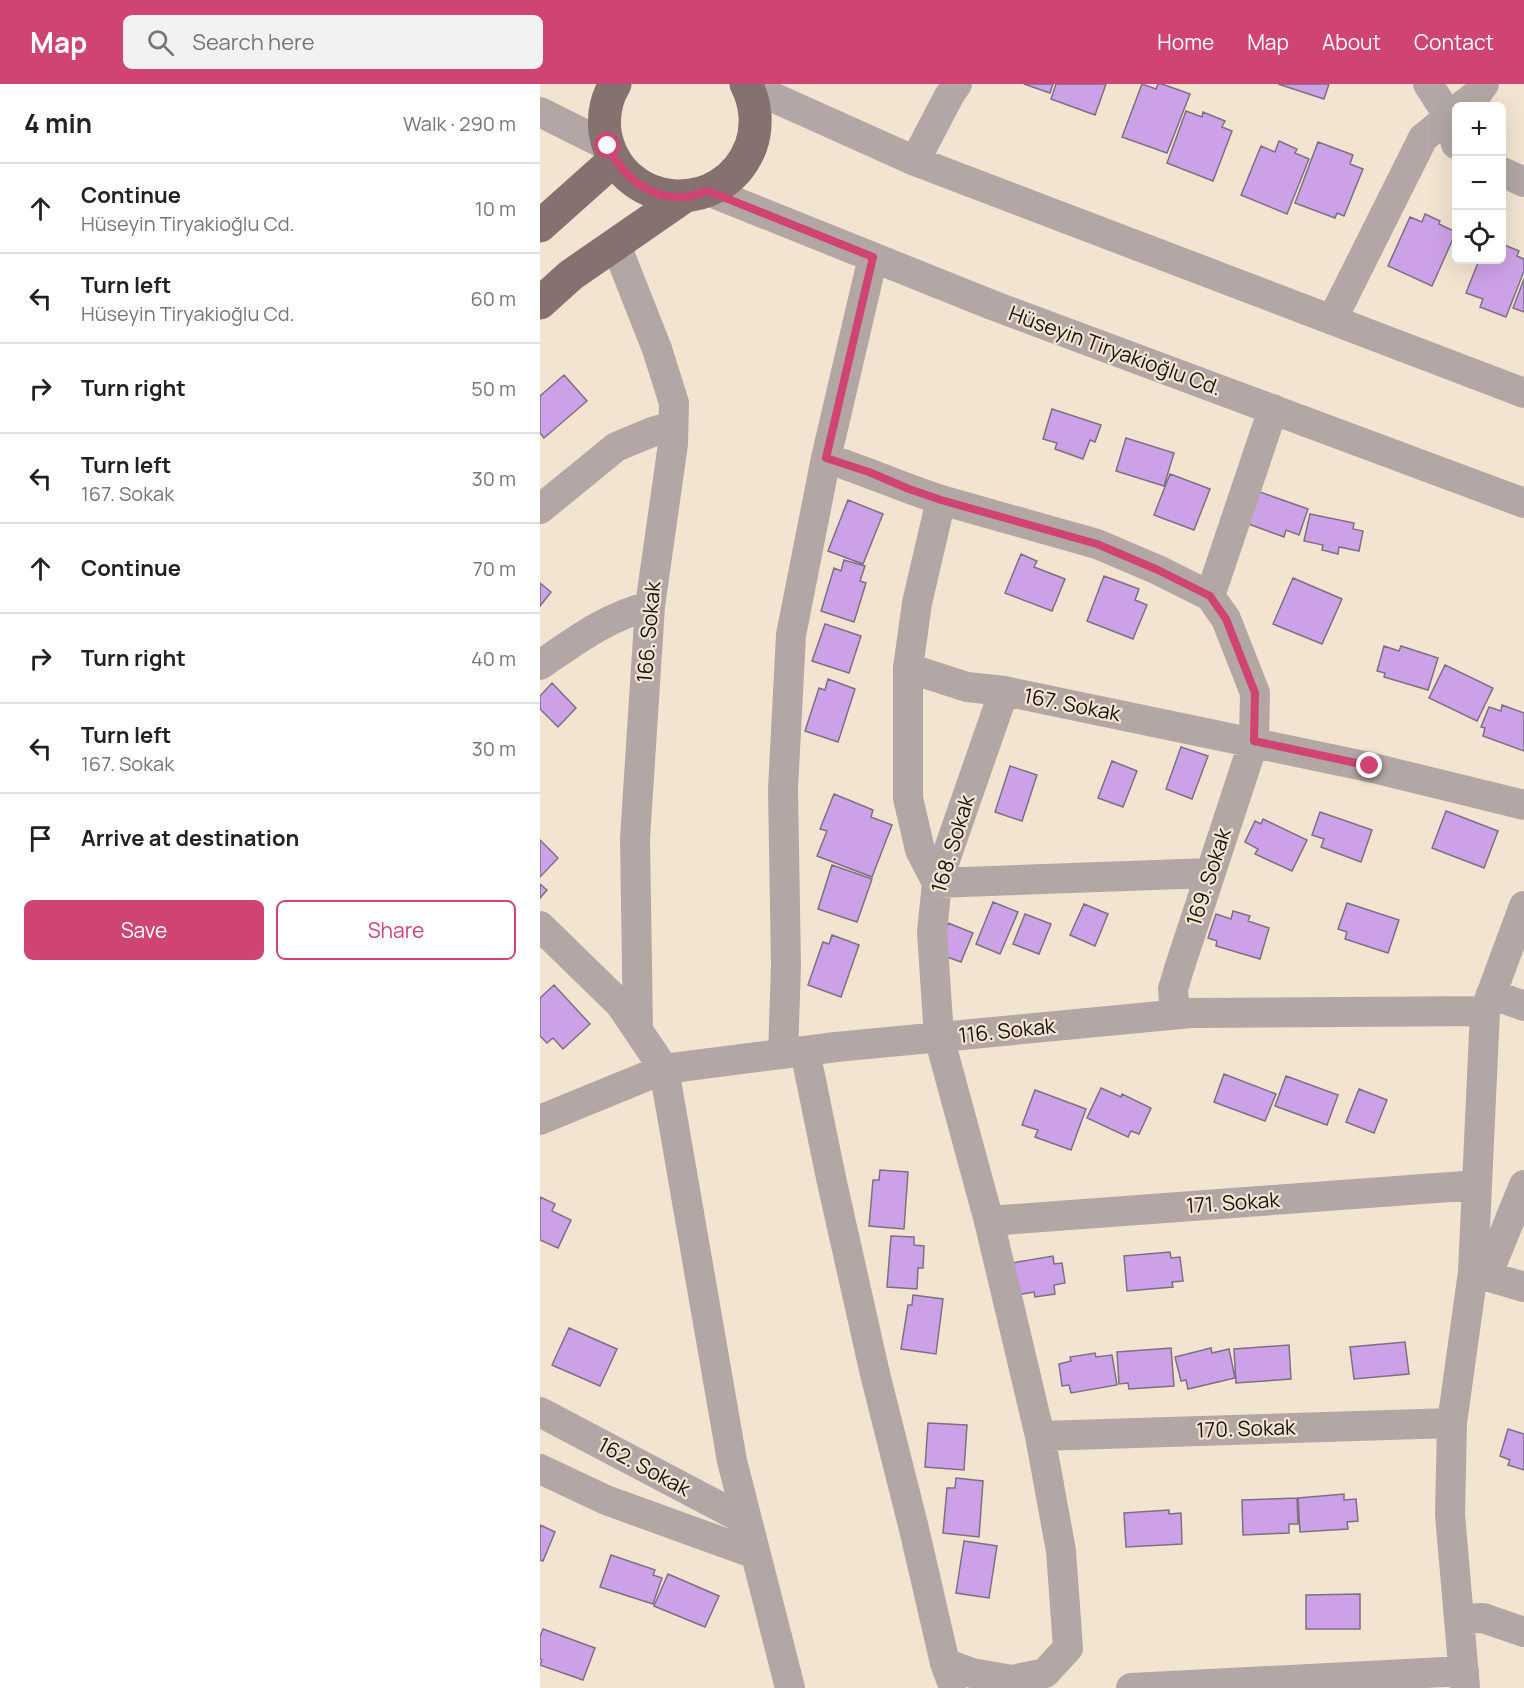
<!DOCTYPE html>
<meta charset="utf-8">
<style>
body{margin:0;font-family:Manrope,sans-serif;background:#f2f2f2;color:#222}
.controls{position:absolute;right:18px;top:18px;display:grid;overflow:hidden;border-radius:9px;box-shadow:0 6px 24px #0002}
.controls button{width:54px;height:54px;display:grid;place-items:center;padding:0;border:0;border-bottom:2px solid #e0e0e0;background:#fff;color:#222;font:30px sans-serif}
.stop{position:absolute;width:18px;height:18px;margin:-14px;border:4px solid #d04474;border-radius:50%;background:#fff}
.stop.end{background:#d04474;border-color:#fff;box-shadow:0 2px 6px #0008}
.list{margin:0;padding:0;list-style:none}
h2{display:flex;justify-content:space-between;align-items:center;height:78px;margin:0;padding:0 24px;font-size:26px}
h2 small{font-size:20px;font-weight:400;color:#767676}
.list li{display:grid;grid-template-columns:39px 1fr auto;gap:18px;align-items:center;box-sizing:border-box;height:90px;padding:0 24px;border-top:2px solid #e0e0e0}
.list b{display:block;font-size:22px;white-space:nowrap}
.list p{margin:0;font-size:20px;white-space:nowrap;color:#767676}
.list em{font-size:20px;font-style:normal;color:#767676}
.actions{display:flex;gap:12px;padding:18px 24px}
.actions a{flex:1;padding:14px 0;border:2px solid #d04474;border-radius:9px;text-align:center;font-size:21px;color:#d04474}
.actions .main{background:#d04474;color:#fff}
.icon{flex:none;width:33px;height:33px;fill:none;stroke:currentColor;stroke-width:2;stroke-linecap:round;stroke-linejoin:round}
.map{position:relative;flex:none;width:984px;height:1604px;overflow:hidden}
header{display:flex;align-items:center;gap:36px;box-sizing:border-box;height:84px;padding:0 30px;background:#d04474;color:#fff}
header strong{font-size:28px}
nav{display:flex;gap:33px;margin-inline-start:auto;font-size:21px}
.search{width:420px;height:54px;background:#f2f2f2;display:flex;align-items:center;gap:15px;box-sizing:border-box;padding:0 21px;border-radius:9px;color:#767676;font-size:22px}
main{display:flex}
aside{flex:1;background:#fff}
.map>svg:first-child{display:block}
.building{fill:#cda1e7;stroke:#7c7183;stroke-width:1.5}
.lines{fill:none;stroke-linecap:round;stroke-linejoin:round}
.minor{stroke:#b2a7a5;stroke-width:30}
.major{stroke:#85716f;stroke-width:33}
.route{stroke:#d04474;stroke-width:8}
.labels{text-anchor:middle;stroke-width:4.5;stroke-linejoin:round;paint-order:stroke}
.street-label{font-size:21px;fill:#1a150f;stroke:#f2e4d1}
</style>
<header>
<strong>Map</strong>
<div class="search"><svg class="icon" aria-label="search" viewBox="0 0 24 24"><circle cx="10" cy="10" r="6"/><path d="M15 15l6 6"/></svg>Search here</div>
<nav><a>Home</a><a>Map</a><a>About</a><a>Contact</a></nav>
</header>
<main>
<aside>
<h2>4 min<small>Walk · 290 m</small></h2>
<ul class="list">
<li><svg class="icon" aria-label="ahead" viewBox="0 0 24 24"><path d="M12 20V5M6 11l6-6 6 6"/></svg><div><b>Continue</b><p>Hüseyin Tiryakioğlu Cd.</p></div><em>10 m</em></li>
<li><svg class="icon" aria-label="left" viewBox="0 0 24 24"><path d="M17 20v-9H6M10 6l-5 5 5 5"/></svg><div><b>Turn left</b><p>Hüseyin Tiryakioğlu Cd.</p></div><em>60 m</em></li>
<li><svg class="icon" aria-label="right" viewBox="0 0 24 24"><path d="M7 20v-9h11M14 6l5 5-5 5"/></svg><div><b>Turn right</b></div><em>50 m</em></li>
<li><svg class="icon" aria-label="left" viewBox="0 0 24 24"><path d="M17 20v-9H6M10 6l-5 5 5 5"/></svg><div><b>Turn left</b><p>167. Sokak</p></div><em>30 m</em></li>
<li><svg class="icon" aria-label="ahead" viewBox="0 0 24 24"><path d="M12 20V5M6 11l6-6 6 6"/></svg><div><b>Continue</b></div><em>70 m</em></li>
<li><svg class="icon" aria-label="right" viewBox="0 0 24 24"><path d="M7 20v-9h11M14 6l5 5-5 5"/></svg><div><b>Turn right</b></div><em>40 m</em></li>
<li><svg class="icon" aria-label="left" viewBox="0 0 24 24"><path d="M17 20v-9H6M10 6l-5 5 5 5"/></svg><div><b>Turn left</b><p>167. Sokak</p></div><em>30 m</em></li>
<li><svg class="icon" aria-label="arrive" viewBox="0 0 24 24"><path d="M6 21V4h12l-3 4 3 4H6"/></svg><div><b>Arrive at destination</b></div></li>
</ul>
<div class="actions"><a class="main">Save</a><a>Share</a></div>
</aside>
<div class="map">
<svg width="984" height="1604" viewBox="0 0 984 1604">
<rect width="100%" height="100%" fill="#f2e4d1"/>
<!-- building -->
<path class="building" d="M484 0H513L510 9Z
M516 0H566L555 31 511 15Z
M602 0 616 5 618 0H622L650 10 627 69 582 53Z
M738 0H789L784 15Z
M646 27 662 33 663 28 685 37 682 43 692 47 673 97 627 79Z
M739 57 757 65 755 69 769 75 747 130 701 111 721 62 735 68Z
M778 58 813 71 810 80 823 85 804 132 797 129 795 134 755 119Z
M885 130 900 137 899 140 916 148 892 202 848 182 870 133 882 138Z
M962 160 979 167 977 172 984 175V187L966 233 940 223 943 215 926 209 939 176H962Z
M984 195V228L973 224Z
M24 291 47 317 4 354 0 349V312Z
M512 325 561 341 555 358 550 356 543 375 515 365 517 359 503 355Z
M586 354 634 369 624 402 576 387Z
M630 390 670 405 654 446 614 431Z
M717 407 768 425 759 451 746 446 744 453 706 439Z
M308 416 343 430 323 480 288 467Z
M770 430 814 439 813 445 823 447 819 467 799 463 798 470 782 466 783 461 764 457Z
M481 470 497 477 494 483 525 495 512 527 465 509Z
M304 476 325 482 320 497 326 499 314 538 281 527 294 484 301 487Z
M564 492 599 505 595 516 607 521 593 555 547 537Z
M753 494 802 515 782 560 733 540Z
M0 499 11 508 0 522Z
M285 540 321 552 309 589 272 577Z
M844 562 859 567 861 562 898 574 888 606 844 593 845 589 837 587Z
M905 581 953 604 937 637 889 614Z
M288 595 315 605 298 658 265 647 279 604 285 606Z
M12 599 36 624 18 643 0 625V612Z
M962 621 984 629V667L943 652 945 644 941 643 949 623 961 627Z
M641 663 668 672 652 715 626 705Z
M572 677 597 687 583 723 558 714Z
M470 682 497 691 482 737 455 728Z
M294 710 333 726 331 733 352 741 332 793 277 772 287 747 280 745Z
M906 727 958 747 944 784 892 764Z
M780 728 832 746 821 778 781 763 784 755 772 751Z
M723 735 767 756 752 787 715 770 718 765 705 758 715 737 721 740Z
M0 756 18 774 0 793Z
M292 781 332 795 317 838 278 825Z
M0 800 7 806 0 814Z
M453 818 478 828 460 870 436 860Z
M807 819 859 836 848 869 805 855 807 848 798 845Z
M544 820 568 830 555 862 530 851Z
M693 827 710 832 708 837 729 844 720 875 676 862 677 857 668 854 676 830 691 835Z
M485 830 511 840 499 870 473 860Z
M408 839 433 849 421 878 396 869Z
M292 851 319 861 301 913 268 901 283 858 289 860Z
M14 901 50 940 23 965 13 954 7 959 0 952V914Z
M684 990 736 1010 725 1037 674 1018Z
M746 992 798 1011 787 1041 735 1022Z
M561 1004 581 1013 582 1010 611 1024 599 1050 591 1047 588 1053 547 1034Z
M819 1005 847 1016 834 1049 806 1038Z
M495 1006 546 1025 531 1066 495 1053 498 1046 482 1041Z
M340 1086 368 1088 364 1145 329 1142 333 1096H339Z
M0 1113 15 1120 12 1127 31 1136 18 1164 0 1156Z
M351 1152 374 1153V1161L384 1162 383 1184H378L377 1205 347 1203Z
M630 1168 631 1174 640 1173 643 1197 632 1198 633 1203 587 1207 584 1172Z
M513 1172 514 1180 522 1179 525 1199 514 1201 515 1210 495 1213 494 1208 471 1212 466 1180Z
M373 1211 403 1215 396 1270 361 1265 368 1221H372Z
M29 1244 77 1265 60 1302 12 1281Z
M865 1258 869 1290 814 1295 810 1263Z
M749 1261 751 1295 696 1299 694 1265Z
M631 1264 634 1302 589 1305 588 1299 579 1300 577 1268Z
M671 1264 672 1269 689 1265 695 1294 648 1305 646 1296 641 1297 635 1273Z
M555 1269 556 1273 572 1271 577 1301 531 1309 529 1301 522 1302 519 1280 531 1277 530 1273Z
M388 1339 427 1341 424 1386 385 1383Z
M968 1345 984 1350V1386L968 1381 970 1376 960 1372Z
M416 1394 443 1397 439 1453 403 1449 407 1404H415Z
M804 1410V1416L816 1415 818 1437 807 1438 808 1445 760 1448 758 1414Z
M757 1414 758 1440H749V1449L703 1451 702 1416Z
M629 1426V1430L641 1429 642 1460 586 1463 584 1429Z
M0 1441 15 1448 3 1477 0 1476Z
M424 1457 457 1462 449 1514 416 1509Z
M71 1471 115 1486 113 1491 122 1494 113 1520 60 1503Z
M128 1490 179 1512 165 1543 114 1522Z
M820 1510V1545H766V1511Z
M3 1545 55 1564 43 1596 0 1581 2 1576 0 1575V1553Z"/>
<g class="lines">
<!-- minor -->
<path class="minor" d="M888 0 909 33 916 60
M208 2 375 77 984 309
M922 22 936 11 944 0
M0 28 68 62
M375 77 409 12 417 0
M962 88 984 98
M168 107 452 221 984 419
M76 161 117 265 134 319 133 360 110 522 95 755 98 946
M792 236 883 54 916 27
M286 374C325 387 362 403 401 416L377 519 368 584 427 603 464 607 829 683 984 721
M401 416 557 460 618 486 670 512 686 535 715 609 714 657 639 885 633 905 635 930
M0 425 76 363 112 348 133 342
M670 512 733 325
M0 581C35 557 68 532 110 522
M368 584V714L380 766 397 799 670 789
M0 842 80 920 124 985 192 1377 250 1604
M951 910 984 922
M265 967 291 1094 335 1290 374 1445 405 1579 412 1598
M243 970 246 882 243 705 251 551 286 374 333 173
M0 1036 124 985 296 963 651 929 945 927
M449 1137 937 1101
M933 1188 984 1203
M947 1192 984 1101
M0 1328 207 1437
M500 1352 912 1339
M0 1385 66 1416 215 1470
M920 1535 943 1534 984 1548
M405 1579 432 1589 472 1596 505 1589 528 1564 521 1467 500 1352 449 1137 399 953 392 848 397 799 464 607
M591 1604 924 1587
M925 1604 910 1431 912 1339 933 1188 945 927 984 822"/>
<!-- major -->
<path class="major" d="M75 0C66 15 63 31 65 48 78 126 183 135 211 62 218 42 216 19 206 0
M0 142 74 76
M0 219 31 191 144 113"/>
</g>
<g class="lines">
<!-- route -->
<path class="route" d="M68 62C82 92 110 116 145 113 153 112 161 109 168 107L333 173 286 374 329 388 369 405 401 416 557 460 618 486 670 512 686 535 715 609 714 657 830 682"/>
</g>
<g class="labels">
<!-- street labels -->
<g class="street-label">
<text transform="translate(575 267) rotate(20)" y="7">Hüseyin Tiryakioğlu Cd.</text>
<text transform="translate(109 548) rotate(-85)" y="7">166. Sokak</text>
<text transform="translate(532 621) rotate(11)" y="7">167. Sokak</text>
<text transform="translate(413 760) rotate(-73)" y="7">168. Sokak</text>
<text transform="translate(669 793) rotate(-72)" y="7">169. Sokak</text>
<text transform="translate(467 947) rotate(-6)" y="7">116. Sokak</text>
<text transform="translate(693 1119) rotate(-4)" y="7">171. Sokak</text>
<text transform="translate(706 1345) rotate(-2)" y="7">170. Sokak</text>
<text transform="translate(104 1383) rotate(28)" y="7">162. Sokak</text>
</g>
</g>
</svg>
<div class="controls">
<button>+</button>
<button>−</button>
<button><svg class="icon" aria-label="locate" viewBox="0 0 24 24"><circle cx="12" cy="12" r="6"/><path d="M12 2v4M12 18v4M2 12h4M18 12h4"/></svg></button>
</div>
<div class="stop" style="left:68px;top:62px"></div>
<div class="stop end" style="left:830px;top:682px"></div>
</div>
</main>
